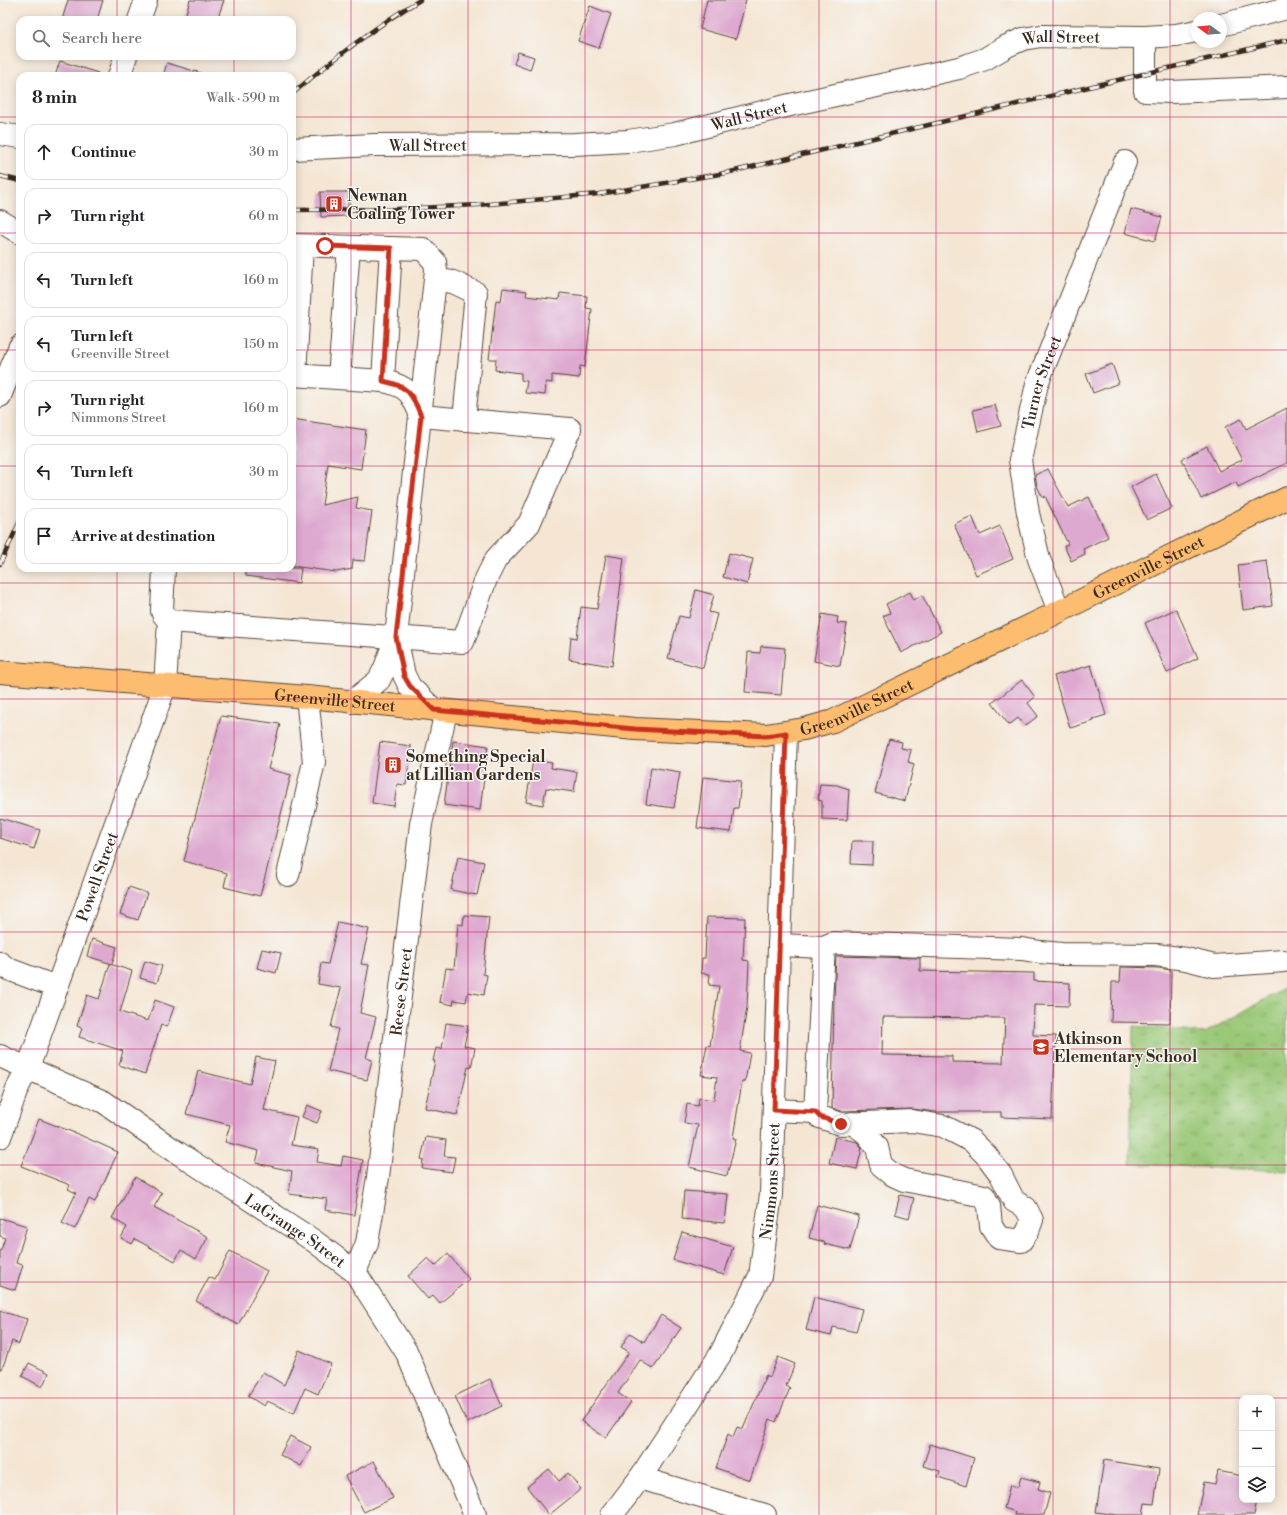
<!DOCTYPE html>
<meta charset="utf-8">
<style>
body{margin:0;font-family:"Libre Bodoni",serif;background:#f6f6f6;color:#202124}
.controls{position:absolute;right:12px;bottom:12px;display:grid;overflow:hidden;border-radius:8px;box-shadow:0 2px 10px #0003}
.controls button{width:36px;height:36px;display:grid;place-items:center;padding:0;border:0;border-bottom:1px solid #e0e0e0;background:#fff;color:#202124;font:20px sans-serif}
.compass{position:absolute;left:1191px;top:12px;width:36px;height:36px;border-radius:50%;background:#fff;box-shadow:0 2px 10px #0003;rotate:286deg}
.stop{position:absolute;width:12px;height:12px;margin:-9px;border:3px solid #c8321e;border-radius:50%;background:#fff}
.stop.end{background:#c8321e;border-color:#fff;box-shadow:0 1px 4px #0008}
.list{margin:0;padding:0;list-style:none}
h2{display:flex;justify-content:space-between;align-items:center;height:52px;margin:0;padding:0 16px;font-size:17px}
h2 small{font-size:13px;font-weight:400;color:#757577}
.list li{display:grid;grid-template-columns:26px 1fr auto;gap:12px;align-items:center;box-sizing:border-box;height:56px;margin:0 8px 8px;padding:0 8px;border:1px solid #e0e0e0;border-radius:12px}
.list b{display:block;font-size:15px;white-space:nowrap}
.list p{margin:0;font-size:13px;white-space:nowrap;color:#757577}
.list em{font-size:13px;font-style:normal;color:#757577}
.icon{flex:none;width:22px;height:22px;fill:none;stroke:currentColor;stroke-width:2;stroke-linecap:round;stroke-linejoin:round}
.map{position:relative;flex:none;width:1287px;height:1515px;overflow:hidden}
.search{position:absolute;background:#fff;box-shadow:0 2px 10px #0003;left:16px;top:16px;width:280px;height:44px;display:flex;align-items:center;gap:10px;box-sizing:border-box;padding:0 14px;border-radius:12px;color:#757577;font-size:15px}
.panel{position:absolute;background:#fff;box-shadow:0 2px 10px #0003;left:16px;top:72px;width:280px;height:500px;border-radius:12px}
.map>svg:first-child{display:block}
.grass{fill:url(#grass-tufts);stroke:#6a784a}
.building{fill:#dea9d0;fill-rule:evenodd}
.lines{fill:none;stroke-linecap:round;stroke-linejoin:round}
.minor-casing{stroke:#574639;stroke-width:24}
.major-casing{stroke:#574639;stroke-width:24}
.minor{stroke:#fff;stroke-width:22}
.major{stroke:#fcbd6f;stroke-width:22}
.rail-casing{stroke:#3b2a1e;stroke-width:4.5}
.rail{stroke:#f6f6f2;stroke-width:3;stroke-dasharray:9;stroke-linecap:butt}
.route{stroke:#c8321e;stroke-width:5}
.grid{fill:none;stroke:#c2185b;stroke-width:1;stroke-opacity:0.55}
.labels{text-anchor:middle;stroke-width:3;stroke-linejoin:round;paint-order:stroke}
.street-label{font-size:16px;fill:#3b2a1e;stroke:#f6f6f2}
.poi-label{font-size:16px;font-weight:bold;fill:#3b2a1e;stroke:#f6f6f2;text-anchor:start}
</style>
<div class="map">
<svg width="1287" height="1515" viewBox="0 0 1287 1515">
<defs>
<pattern id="grass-tufts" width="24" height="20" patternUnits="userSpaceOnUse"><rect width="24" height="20" fill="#99c776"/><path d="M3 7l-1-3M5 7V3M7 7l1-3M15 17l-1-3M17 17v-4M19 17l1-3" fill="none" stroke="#7ea260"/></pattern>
</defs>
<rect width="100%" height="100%" fill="#f6f6f2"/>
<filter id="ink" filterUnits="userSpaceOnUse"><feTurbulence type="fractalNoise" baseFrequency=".025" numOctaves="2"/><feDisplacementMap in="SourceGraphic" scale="8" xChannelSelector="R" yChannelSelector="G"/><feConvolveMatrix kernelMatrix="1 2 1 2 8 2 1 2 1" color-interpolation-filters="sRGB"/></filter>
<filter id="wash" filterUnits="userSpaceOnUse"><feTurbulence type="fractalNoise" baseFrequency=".012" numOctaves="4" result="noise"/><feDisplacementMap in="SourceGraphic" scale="16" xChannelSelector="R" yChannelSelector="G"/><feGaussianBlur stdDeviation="0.9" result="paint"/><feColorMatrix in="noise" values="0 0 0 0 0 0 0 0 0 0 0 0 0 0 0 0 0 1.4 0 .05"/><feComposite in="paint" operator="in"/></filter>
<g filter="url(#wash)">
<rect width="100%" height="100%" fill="#f5e6d4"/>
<!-- grass -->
<path class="grass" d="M1287 987V1171L1130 1164 1133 1026 1205 1033Z"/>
<g id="blocks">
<!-- building -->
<path class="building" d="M68 0H103L97 20H62Z
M190 0H224L217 20H184Z
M707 0H746L736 39 700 29Z
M590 6 611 14 599 48 578 41Z
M518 52 534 57 530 70 514 64Z
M60 61 98 73V76H55Z
M167 63 201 73 200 76H163Z
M320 192H348V216L321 217Z
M1131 209 1162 217 1155 241 1125 233Z
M503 288 527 291 526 296 559 300 560 293 587 296 586 308 592 309 585 367 580 366 579 378 552 375V383L546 382 545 395 525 393 527 381 521 380V373L495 370 496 359H489L496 300 501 301Z
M1112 364 1119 383 1093 393 1086 374Z
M995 405 1001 426 978 432 973 410Z
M1287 408V463L1238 487 1236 482 1201 499 1182 459 1207 446 1219 471 1242 460 1225 427 1241 419 1246 429Z
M292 419 366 430 361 469 328 464 322 505 358 497 356 508 372 511 365 561 353 560 352 569 336 572 292 566Z
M1048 469 1068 507 1089 497 1108 537 1083 549 1085 554 1071 561 1064 546 1068 544 1045 496 1043 498 1037 486 1035 475Z
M1156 474 1172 508 1147 520 1131 487Z
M972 516 980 535 1000 526 1013 559 976 575 954 524Z
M729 553 753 559 747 584 723 577Z
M606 555 624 558 617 614H618L612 666 569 659 571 637 577 638 581 607 597 609Z
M1267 561 1273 606 1243 610 1238 565Z
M246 568H301L299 583 246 576Z
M696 590 714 595 709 612 717 614 703 668 668 658 679 616 689 618Z
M910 592 914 600 922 595 941 632 901 653 883 616 890 613 886 604Z
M1176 609 1198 658 1167 673 1145 623Z
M822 614 838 617 837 623 847 624 840 666 814 661Z
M761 646 785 648 781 695 745 692 748 652 760 653Z
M1091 665 1106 715 1093 719 1094 721 1070 728 1054 676Z
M1022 680 1035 697 1028 703 1038 716 1025 726 1018 718 1009 725 992 703Z
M221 716 280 724 268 769 291 775 260 896 224 887 227 873 184 861Z
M889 739 902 742 901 748 911 750 908 762 914 764 905 801 875 793Z
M453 741 488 746 480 810 444 805Z
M380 742 411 746 406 785 397 784 394 806 372 803Z
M533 760 552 763 551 768 577 772 574 792 546 788 543 805 526 802Z
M651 767 680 772 674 808 646 804Z
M703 777 741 781 738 808H734L731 832 697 828Z
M820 784 837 785 849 789 847 820 822 819V801L818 800Z
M0 818 40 830 34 849 0 838Z
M852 841H873L872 865 851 864Z
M458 857 484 862 477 895 451 890Z
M129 887 147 893 138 920 120 914Z
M464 915 489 917 483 974 487 975 484 995 468 992 466 1002 454 1000 453 1005 440 1002 446 968 454 969 458 924 463 925Z
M707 917 745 918 743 960 749 961 747 1007 740 1051 750 1053 745 1082H742L733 1138 736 1139 727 1176 689 1167 698 1125 684 1123 687 1104 698 1106 699 1098 714 1100 717 1077 701 1075 707 1045 710 1046 719 986 709 985 710 974 701 973 702 958H705Z
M338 922 369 929 361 964 369 965 360 1013 376 1017 366 1058 372 1060 367 1080 328 1071 338 1029 331 1027 341 988 318 984 321 963 328 964Z
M92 939 117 947 112 964 87 956Z
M262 949 281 953 276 973 257 968Z
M836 956 920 958V971L1034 973V981L1070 983 1069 1006 1034 1005 1033 1035 1056 1036 1052 1119 1001 1117V1112H935L912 1109 841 1111 832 1108 834 999ZM883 1017 1005 1018 1003 1063 952 1062V1056L882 1055Z
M145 961 162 966 157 983 140 978Z
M110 964 132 971 120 1012 148 1021 155 1000 174 1007 167 1027 161 1025 145 1074 119 1065 123 1051 79 1037 82 1028 77 1026 87 995 99 999Z
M1121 967 1159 968 1171 970 1170 1023 1111 1022 1112 982H1120Z
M446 1023 468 1026 464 1046 475 1048 471 1068 468 1067 457 1115 425 1108 435 1061H433L436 1048 442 1049Z
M256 1057 275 1061 264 1110 297 1117 291 1145 319 1149 317 1162 341 1166 343 1156 363 1160 354 1215 325 1210 327 1199 289 1194 292 1171 256 1163 259 1151 225 1142 230 1125 186 1114 198 1071 250 1084Z
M307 1105 322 1111 317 1123 302 1117Z
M39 1119 80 1135 118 1152 95 1202 89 1199 75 1229 62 1223 76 1193 68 1189 70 1185 21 1166Z
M426 1137 446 1140 444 1156 455 1157 452 1172 422 1168 423 1160 421 1159Z
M835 1137 857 1142 862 1148 857 1169 829 1163Z
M135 1177 162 1193 154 1207 208 1237 196 1259 181 1250 175 1261 135 1239 132 1244 121 1238 127 1227 112 1218Z
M684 1191 728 1194 725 1223 682 1219Z
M900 1195 914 1198 909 1218 895 1214Z
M817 1205 859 1216 850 1250 824 1244 825 1242 809 1238Z
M0 1218 27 1226 16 1263 23 1265 15 1290 0 1285V1253L5 1238 0 1236Z
M682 1232 733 1247 724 1275 673 1260Z
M230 1251 267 1271 238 1325 196 1301 209 1277 215 1280Z
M448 1254 469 1279 440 1303 433 1295 428 1299 408 1276 428 1258 435 1266Z
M814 1297 862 1309 856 1332 833 1327 831 1336 806 1330Z
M0 1311 27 1319 19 1344 12 1341 2 1369H0Z
M661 1315 681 1328 653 1369 640 1360 618 1393 631 1402 606 1438 581 1421 629 1352 621 1347 630 1333 644 1342Z
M299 1350 331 1364 318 1394 305 1388 294 1413 267 1401 264 1406 248 1396 263 1372 284 1385Z
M778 1357 795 1364 786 1386 790 1388 776 1422 770 1419 750 1480 716 1468 728 1434 733 1437 737 1427 743 1429 766 1375 770 1377Z
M29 1363 49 1373 42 1387 22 1376Z
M490 1379 502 1406 467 1423 455 1396Z
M290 1436 311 1447 301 1466 280 1455Z
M930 1444 974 1458 966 1486 938 1477 940 1471 923 1466Z
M1104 1460 1159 1469 1154 1504 1145 1503 1143 1515H1116L1096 1512Z
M374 1461 393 1498 364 1512 345 1476Z
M549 1469 559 1481 568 1473 581 1489 549 1515 527 1487Z
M1218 1471 1242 1476V1500H1257L1254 1515H1197L1204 1482 1215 1484Z
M1021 1477 1040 1482 1038 1489 1050 1493 1044 1515H1015L1016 1512 1004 1508 1010 1485 1018 1487Z"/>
</g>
</g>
<g filter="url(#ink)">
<use href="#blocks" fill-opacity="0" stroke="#574639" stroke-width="1"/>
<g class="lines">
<defs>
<g id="minor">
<path d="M139 20 146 0"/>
<path d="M1221 25 1287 8"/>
<path d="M1145 37V91L1171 92 1287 87"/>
<path d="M119 76 126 56"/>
<path d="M0 134 20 137"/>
<path id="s1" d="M292 149 374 145 575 144 628 141 675 134 790 105 959 68 985 59 1007 46 1023 39 1041 36 1145 37 1176 35 1197 31"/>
<path d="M0 221 20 233"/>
<path d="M292 245 423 249 435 262 436 270 396 637 385 668 379 680 352 702"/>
<path d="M436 280 453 282 476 293 464 420"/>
<path d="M295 375 302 246"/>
<path d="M339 378 349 247"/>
<path d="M383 381 391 248"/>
<path d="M0 396 20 346"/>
<path d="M164 568 162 611 163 614 169 621 463 642 486 579 496 559 529 524 570 429 421 416C412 393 408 386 383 381L292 375"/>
<path id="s2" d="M1059 611 1039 559 1028 513 1020 460 1037 384 1125 162"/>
<path d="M396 637 404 675 410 687 434 710"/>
<path d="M288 875 314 762 307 697"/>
<path d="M779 945 824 947 833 943 1022 949 1040 952 1062 954 1156 955 1186 959 1214 966 1284 961"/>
<path d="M824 947 815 1112 820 1117 841 1124 912 1121 943 1126 972 1141 986 1155 1001 1175 1014 1201 1026 1208 1032 1220 1028 1231 1021 1241 999 1238 991 1226 989 1206 984 1196 904 1180 893 1175 881 1165 877 1147 866 1133 852 1123"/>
<path d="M0 963 8 969 56 987"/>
<path id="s3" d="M0 1056 104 1102 175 1151 314 1241 355 1272 407 1353 475 1515"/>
<path d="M774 1110 815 1112"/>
<path id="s4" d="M0 1137 17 1089 28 1068 165 686 169 621"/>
<path id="s5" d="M355 1272 367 1243 378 1177 421 824 446 711"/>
<path d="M640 1478 765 1515"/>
<path id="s6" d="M612 1515 640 1478 720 1355 760 1276 771 1194 786 733"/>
</g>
<g id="major">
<path id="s7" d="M0 672 307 697 635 729 766 735 804 729 833 721 1046 618 1287 498"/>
</g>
</defs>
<!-- minor casing -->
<use href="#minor" class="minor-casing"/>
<!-- major casing -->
<use href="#major" class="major-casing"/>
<!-- minor -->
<use href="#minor" class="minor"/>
<!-- major -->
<use href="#major" class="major"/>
<defs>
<path id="rail" d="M292 94C332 60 374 27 420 0
M0 176 20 181
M292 210 397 209 478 205 599 194 726 173 1287 40
M0 564 20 521"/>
</defs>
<!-- rail casing -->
<use href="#rail" class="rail-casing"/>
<!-- rail -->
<use href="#rail" class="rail"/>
</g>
</g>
<g class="lines" filter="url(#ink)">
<!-- route -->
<path class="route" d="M325 246 391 248 383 381C408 386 412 393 421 416L396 637 404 676 410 686 434 710 635 729 766 736 786 733 774 1110 815 1112 820 1117 841 1124"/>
</g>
<!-- grid -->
<path class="grid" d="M117 0V20M234 0V20M351 0V1515M468 0V1515M585 0V1515M702 0V1515M819 0V1515M936 0V1515M1053 0V1515M1170 0V1515M117 56V76M234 56V76M0 117H20M292 117H1287M0 233H20M292 233H1287M0 350H20M292 350H1287M0 466H20M292 466H1287M117 568V1515M234 568V1515M0 583H1287M0 699H1287M0 816H1287M0 932H1287M0 1049H1287M0 1165H1287M0 1282H1287M0 1398H1242M1272 1398H1287"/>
<!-- icons -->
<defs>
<symbol id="building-square" viewBox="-11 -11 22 22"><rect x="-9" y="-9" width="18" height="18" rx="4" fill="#c8321e" stroke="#f6f6f2"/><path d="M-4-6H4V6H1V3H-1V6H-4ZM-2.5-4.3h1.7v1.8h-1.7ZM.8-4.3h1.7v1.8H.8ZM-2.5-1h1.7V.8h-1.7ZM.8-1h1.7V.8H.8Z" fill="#fff"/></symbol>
<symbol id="school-square" viewBox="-11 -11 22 22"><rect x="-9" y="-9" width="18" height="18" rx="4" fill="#c8321e" stroke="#f6f6f2"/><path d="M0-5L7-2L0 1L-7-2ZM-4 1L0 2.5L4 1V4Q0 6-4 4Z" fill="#fff"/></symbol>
</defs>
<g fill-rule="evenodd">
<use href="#building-square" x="324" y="194" width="20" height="20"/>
<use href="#building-square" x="383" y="755" width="20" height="20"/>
<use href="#school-square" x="1031" y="1037" width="20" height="20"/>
</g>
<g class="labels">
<!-- street labels -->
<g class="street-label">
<text dy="6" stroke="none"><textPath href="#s1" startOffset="784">Wall Street</textPath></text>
<text dy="6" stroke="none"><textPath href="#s1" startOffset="460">Wall Street</textPath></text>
<text dy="6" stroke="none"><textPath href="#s1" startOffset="136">Wall Street</textPath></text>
<text dy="6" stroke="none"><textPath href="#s2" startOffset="237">Turner Street</textPath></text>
<text dy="6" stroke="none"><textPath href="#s7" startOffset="1188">Greenville Street</textPath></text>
<text dy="6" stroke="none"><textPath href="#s7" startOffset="336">Greenville Street</textPath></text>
<text dy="6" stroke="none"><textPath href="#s7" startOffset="864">Greenville Street</textPath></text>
<text dy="6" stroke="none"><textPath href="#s4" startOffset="278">Powell Street</textPath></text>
<text dy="6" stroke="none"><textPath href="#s5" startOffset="285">Reese Street</textPath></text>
<text dy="6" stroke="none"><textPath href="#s6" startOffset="377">Nimmons Street</textPath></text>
<text dy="6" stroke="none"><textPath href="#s3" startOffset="344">LaGrange Street</textPath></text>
</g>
<!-- poi labels -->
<g class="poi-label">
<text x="347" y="201">Newnan<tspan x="347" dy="18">Coaling Tower</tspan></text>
<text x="406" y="762">Something Special<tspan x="406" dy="18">at Lillian Gardens</tspan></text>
<text x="1054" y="1044">Atkinson<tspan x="1054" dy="18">Elementary School</tspan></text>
</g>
</g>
</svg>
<div class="controls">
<button>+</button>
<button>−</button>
<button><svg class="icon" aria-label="layers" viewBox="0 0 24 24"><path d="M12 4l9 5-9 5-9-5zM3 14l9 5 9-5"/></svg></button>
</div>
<svg class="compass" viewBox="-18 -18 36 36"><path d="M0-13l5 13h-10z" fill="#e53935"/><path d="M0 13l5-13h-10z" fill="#757577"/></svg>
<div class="stop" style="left:325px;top:246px"></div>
<div class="stop end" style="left:841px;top:1124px"></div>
<div class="search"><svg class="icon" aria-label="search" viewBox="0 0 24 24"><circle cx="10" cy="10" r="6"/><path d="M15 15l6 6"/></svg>Search here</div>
<section class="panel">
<h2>8 min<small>Walk · 590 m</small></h2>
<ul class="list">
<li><svg class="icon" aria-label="ahead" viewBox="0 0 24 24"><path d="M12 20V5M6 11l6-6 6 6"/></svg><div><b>Continue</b></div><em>30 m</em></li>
<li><svg class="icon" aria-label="right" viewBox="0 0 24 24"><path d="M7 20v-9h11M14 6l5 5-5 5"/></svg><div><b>Turn right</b></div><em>60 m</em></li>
<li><svg class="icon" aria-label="left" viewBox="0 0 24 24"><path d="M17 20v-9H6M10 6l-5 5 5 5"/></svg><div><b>Turn left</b></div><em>160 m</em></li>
<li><svg class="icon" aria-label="left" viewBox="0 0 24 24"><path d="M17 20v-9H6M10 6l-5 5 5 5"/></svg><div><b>Turn left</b><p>Greenville Street</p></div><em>150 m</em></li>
<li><svg class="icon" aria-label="right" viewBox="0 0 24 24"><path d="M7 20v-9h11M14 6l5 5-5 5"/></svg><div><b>Turn right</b><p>Nimmons Street</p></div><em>160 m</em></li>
<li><svg class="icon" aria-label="left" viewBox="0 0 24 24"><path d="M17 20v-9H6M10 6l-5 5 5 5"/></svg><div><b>Turn left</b></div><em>30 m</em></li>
<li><svg class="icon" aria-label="arrive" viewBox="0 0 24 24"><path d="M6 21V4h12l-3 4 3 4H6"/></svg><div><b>Arrive at destination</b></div></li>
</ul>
</section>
</div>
